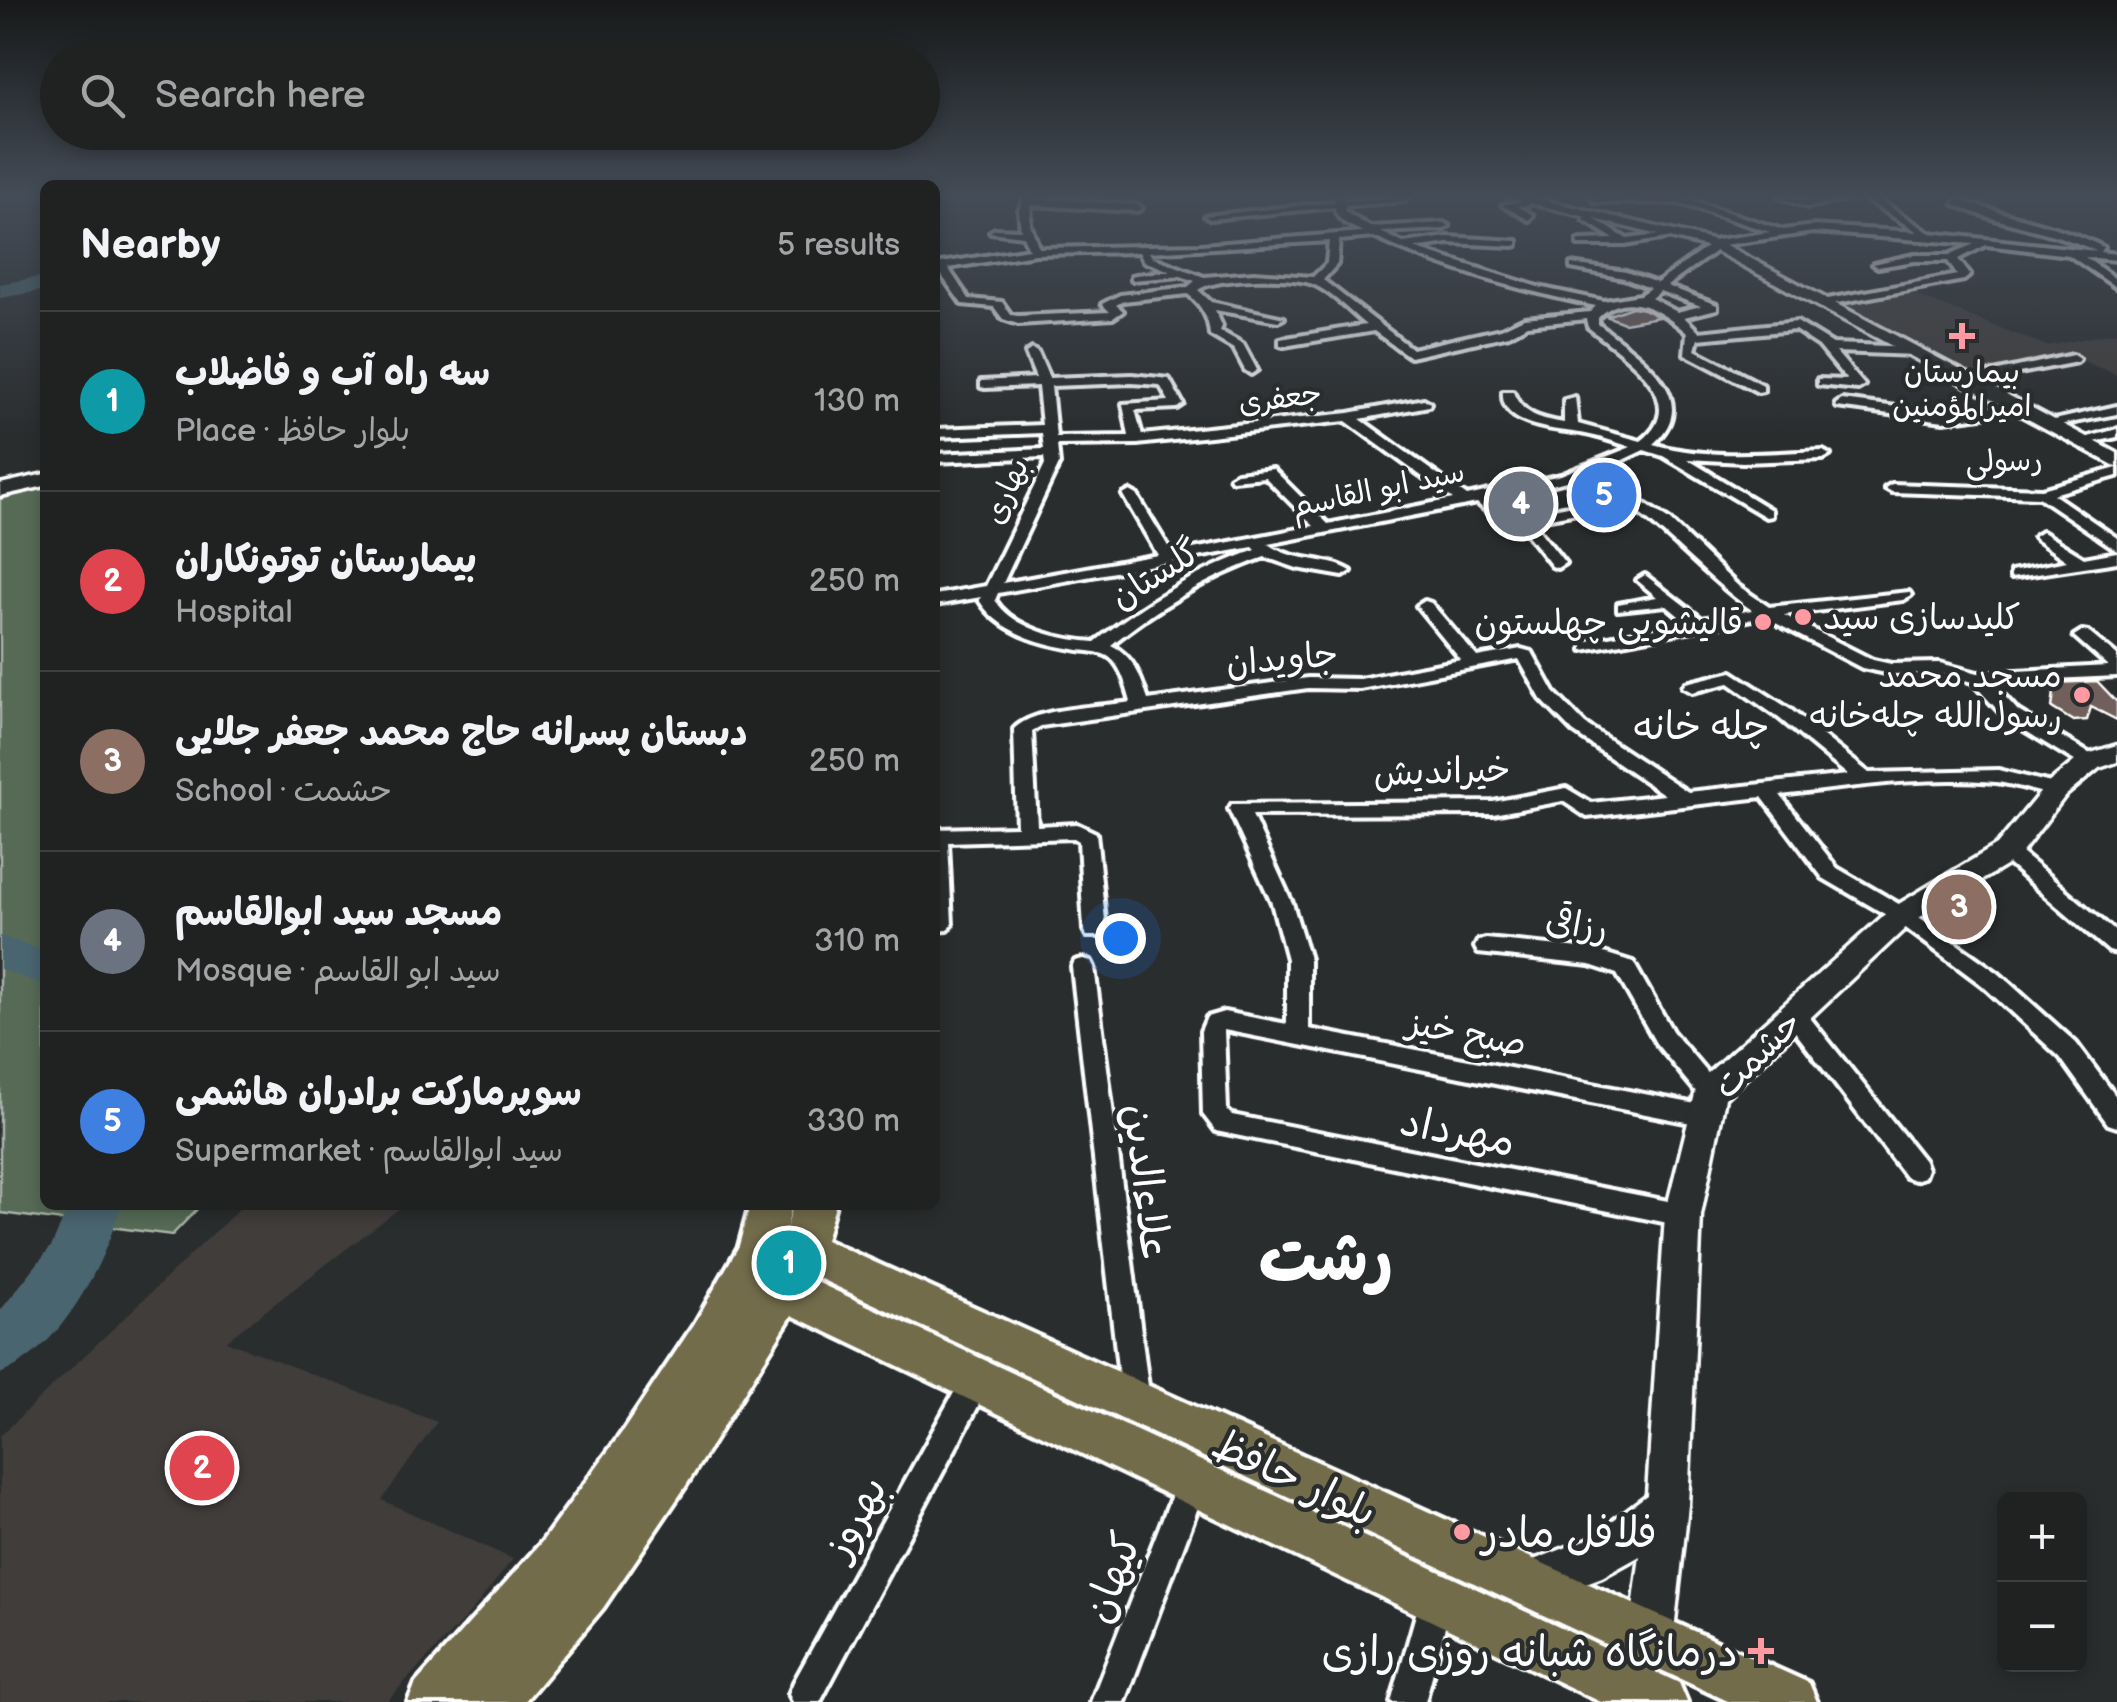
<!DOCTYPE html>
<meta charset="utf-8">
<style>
body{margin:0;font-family:"Balsamiq Sans","Playpen Sans Arabic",sans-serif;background:#2d2f2f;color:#f1f3f6}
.controls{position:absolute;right:30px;bottom:30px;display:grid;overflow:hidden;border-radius:15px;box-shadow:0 5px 15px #0003}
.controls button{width:90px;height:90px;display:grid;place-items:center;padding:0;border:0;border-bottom:2px solid #3d3f40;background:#202222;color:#f1f3f6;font:50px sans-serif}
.you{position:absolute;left:1120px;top:938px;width:35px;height:35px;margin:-25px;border:8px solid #fff;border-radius:50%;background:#1a73e8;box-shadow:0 0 0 15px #1a73e833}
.badge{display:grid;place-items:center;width:65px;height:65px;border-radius:50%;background:#db2777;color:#fff;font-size:32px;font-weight:700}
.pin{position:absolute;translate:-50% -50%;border:5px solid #fff;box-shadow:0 2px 10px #0006}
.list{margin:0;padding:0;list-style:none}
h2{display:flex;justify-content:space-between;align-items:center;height:130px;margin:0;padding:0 40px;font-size:42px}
h2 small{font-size:32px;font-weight:400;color:#a2a4a5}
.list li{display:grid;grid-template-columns:65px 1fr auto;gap:30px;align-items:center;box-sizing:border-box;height:180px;padding:0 40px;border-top:2px solid #3d3f40}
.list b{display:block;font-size:38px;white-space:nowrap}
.list p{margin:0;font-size:32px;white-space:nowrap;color:#a2a4a5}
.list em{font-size:32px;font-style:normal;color:#a2a4a5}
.icon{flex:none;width:55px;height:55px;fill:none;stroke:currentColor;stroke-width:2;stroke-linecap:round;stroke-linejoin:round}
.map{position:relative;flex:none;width:2117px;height:1702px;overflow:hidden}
.search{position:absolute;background:#202222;box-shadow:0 5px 15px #0003;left:40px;top:40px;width:900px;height:110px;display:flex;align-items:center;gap:25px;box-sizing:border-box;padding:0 35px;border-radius:55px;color:#a2a4a5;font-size:38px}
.panel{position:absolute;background:#202222;box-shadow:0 5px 15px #0003;left:40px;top:180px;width:900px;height:1030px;border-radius:15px}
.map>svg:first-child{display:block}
.built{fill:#3f3c3b}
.green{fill:#576b57;stroke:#abb5ab;stroke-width:2.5}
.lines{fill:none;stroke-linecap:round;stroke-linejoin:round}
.river{fill:#4a656f;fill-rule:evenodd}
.building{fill:#705e5a;stroke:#fff;stroke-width:2.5}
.street-casing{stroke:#fff;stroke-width:8}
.secondary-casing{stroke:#fff;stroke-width:7}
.primary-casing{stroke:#fff;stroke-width:8}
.street{fill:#2a2d2e;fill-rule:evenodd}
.secondary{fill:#2a2d2e;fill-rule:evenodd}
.primary{fill:#726c4b;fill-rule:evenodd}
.poi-dot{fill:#ff9aa2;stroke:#2a2d2e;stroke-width:4}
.labels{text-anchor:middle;stroke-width:9;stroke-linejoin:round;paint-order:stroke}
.far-poi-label{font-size:30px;fill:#fff;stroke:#2a2d2e}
.far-street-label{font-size:30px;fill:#fff;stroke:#2a2d2e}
.street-label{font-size:35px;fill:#fff;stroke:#2a2d2e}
.poi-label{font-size:35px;fill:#fff;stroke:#2a2d2e;text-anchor:end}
.neighbourhood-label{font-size:38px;fill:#fff;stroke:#2a2d2e}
.near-street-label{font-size:42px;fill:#fff;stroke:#2a2d2e}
.near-poi-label{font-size:42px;fill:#fff;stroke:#2a2d2e;text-anchor:start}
.near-town-label{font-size:65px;font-weight:bold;fill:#fff;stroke:#2a2d2e}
</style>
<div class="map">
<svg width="2117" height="1702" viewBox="0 0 2117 1702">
<rect width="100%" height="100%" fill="#2a2d2e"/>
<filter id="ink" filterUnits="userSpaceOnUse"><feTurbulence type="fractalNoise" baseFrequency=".01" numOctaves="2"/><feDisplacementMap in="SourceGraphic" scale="20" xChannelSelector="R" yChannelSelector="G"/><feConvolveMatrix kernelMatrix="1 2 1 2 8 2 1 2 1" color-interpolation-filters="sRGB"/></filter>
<g filter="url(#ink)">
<!-- built -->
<path class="built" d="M1905 291 2047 346 2117 332V375L2073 357 1975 375 1840 302Z
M243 1205H404L226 1341 437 1422 382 1500 513 1559 471 1612 386 1702H0V1436Z"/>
<!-- green -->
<path class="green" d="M45 488V1205H201L172 1235 0 1213V499Z"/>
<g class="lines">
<!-- river -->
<path class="river" d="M45 276V290L0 298V284Z
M0 936 45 951V985L0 969Z
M69 1205H121C103 1266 62 1349 0 1374V1311L52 1245Z"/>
</g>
<!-- building -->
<path class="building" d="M1632 307 1643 309 1659 317 1624 323 1606 316Z
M2097 681 2117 702V720L2091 707 2087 720 2073 721 2052 708 2054 692 2032 684Z"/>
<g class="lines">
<defs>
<path id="street" d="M1024 197 1137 205 1142 208 1137 211 1031 205 1030 224 1039 248 1201 245 1363 232C1352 226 1336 222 1335 207L1210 219 1205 216 1334 202V197H1344V201L1408 197 1404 201 1345 206V212L1370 227 1444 223 1449 226 1444 229 1381 232 1403 243 1448 237 1517 241V245L1513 246 1448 243 1414 248 1538 287 1604 301 1640 295 1650 288 1624 278 1571 268V264L1626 272 1657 283 1717 240 1770 232 1679 203 1595 202 1591 197H1681L1783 230 1813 226 1918 232 1862 197H1875L1930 233 2096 251C2050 229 1999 225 1954 204L1957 199C2005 216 2057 224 2103 247L2100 252 2117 254V260L2085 257 2117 280V288L2069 255 1986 245 1958 259 1970 275 1964 280 1826 305 1820 302 1822 300 1957 275 1948 261H1914L1878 267 1873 264 1914 255H1949L1974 244 1813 232 1724 245 1667 286 1717 305V309L1684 317 1699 332 1797 322 1833 344 1916 347 1922 351 1916 355 1836 352 1864 385 1858 389 1818 385V379L1847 380 1819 346 1795 330 1698 339 1695 350 1763 385V391L1758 392 1685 354 1687 333C1662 311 1626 287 1598 318V324C1632 351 1707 396 1653 444 1707 460 1768 453 1823 451L1830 455 1823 459 1743 462 1687 459 1771 510V516L1766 517 1663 456 1644 450 1597 472 1669 520 1737 585 1769 607 1909 592 1911 595 1903 600 1784 615 1873 660 1891 664 1940 663 1978 673 2108 666 2074 636 2082 631 2088 632 2117 656V676L1992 682 2018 711 2097 758 2099 762 2097 766H2083L2006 719 1972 682 1940 673 1891 674 1862 668 1764 617 1583 650V642L1686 622 1666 605 1618 610V604L1657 597 1637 580 1645 575 1702 619 1752 610C1706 578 1672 535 1626 504L1528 522 1534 524 1565 563 1557 568 1552 566 1524 530 1500 523 1477 503 1268 544C1293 563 1327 556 1351 571L1343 576 1297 568 1265 557C1208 577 1158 607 1111 645 1134 656 1141 678 1148 700L1308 678 1360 679 1461 660 1417 606 1425 601 1431 603 1477 657 1521 649 1532 652 1554 692 1585 724 1688 792 1848 775 1779 718 1729 683 1692 692 1683 687 1686 683 1732 672 1791 710 1869 773 1998 770 2063 786 2066 790 2056 796C2036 792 2016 784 1996 782 1925 775 1851 787 1780 795L1837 868 1909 910 1998 973 2076 1043 2117 1098V1127L2108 1124 2060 1057 1982 985 1895 920 1823 878 1762 797 1587 817 1563 801 1493 814 1252 815 1292 903 1309 959V1029L1706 1106 1715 1109 1718 1116 1715 1123 1706 1126 1224 1030 1227 1110 1232 1115 1683 1204 1692 1207 1696 1215 1692 1223 1683 1226 1216 1131 1203 1114 1201 1031 1207 1017 1224 1012 1287 1024V959L1272 903 1229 809 1232 804 1493 802 1566 788 1591 803 1665 795 1573 732 1541 699 1519 659 1360 689 1308 688 1041 726 1032 731 1037 826 1077 824 1096 833 1106 930 1103 936H1087L1084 930 1079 841 1074 838 948 842 952 925 948 930 935 931V829L1017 827 1014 729C1035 707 1100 707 1131 702 1127 688 1123 670 1112 659 1101 650 1087 652 1074 649 1038 643 999 632 979 600L981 597 935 605V595L986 586 1045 464 1044 457 935 462V454L1044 449 1042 433 935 437V429L1042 425 1038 386 985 388 981 387V381L1036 378 1026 353 1032 349 1038 353 1049 378 1132 375 1169 379 1183 404 1177 408 1135 410 1142 435 1349 413 1424 399 1430 403 1429 406 1360 419 1467 496 1561 475 1631 447C1616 442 1601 437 1586 434 1561 429 1500 429 1503 392H1513C1522 415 1541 419 1564 423V400L1575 397 1578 424 1641 441C1696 399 1617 351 1588 327L1586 319 1527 325 1509 335 1410 357 1374 331 1284 346 1280 345V339L1366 325C1350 312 1334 294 1315 285 1297 275 1213 277 1198 290L1211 302 1284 318 1278 321 1215 310 1222 326 1220 331 1243 344 1257 370 1251 374 1245 370 1234 349 1210 335C1209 318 1202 306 1188 294L1123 301 1116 305 1123 311 1113 318 1018 324 1003 319 994 307 962 304 938 270H935V264L1029 249 1023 236 990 232 995 229 1021 230 1019 211ZM1374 237C1445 270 1520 290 1596 306L1590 312 1524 318 1501 329 1412 349 1323 280 1337 264 1339 240ZM1329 241 1327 263 1313 277 1254 273 1204 277 1152 257 1149 252ZM1139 252 1144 261 1170 271 1136 275 1132 276V280L1181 276 1195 281 1188 287 1120 295 1102 304 1110 312 1018 316 1011 315 1002 302 969 299 948 268 1035 254ZM1660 291 1701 306 1677 312 1651 298ZM1132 383 1160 385 1169 401 1123 404 1129 436 1056 437 1051 386ZM1346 421 1453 499 1328 524 1273 469 1237 473 1230 477 1232 480 1265 477 1314 526 1172 553 1137 495 1130 491 1123 495 1158 555 1003 583 1059 464 1057 445 1137 444ZM1585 476 1616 497 1511 517 1491 501ZM1253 547 1256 550C1196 571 1145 602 1095 642 1062 640 1014 630 995 600L998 593Z
M1779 197 1807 201 1857 197 1807 207Z
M1529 200V204L1517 206 1533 215 1529 220 1502 205Z
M1588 215 1627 239 1673 233 1678 236 1625 245H1578V241L1582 240 1614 239 1584 220Z
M2073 355 2079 359 2077 362 1967 383 1961 379Z
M1842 400 1944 413 2019 403 2026 407 2019 411 1944 421 1837 407 1836 404Z
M2117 406V414L2048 427 2041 423Z
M2117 429V437L2081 445 2074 441Z
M2117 468V476L2053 494 2117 538V550L2039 497 1892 492 1885 488 1892 484 2042 489Z
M2042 532 2084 558 2117 552V562L2011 578V572L2067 561 2037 540 2034 537Z
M2007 845 2014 847 2117 933V953L2109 951 2000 857 1997 852 2000 847Z
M1486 939 1591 949 1633 962 1672 1031 1718 1085 1722 1092 1718 1099 1710 1102 1702 1099 1656 1043 1617 974 1590 965 1478 953 1475 947 1478 941Z
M1083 959 1091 961 1094 967 1150 1402 1146 1412 1136 1416 1126 1412 1122 1402 1072 967 1075 961Z
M1795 1006 1803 1009 1924 1161 1927 1169 1924 1177 1915 1180 1906 1177 1787 1021 1784 1015 1787 1009Z
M976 1367 986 1371 990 1381 986 1391 820 1702H793L789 1694 794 1682 966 1371Z
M1192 1468 1203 1472 1207 1483 1125 1702H1091L1181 1472Z
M1437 1581 1448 1586 1453 1597 1425 1702H1391L1421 1597 1426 1586Z"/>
<path id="secondary" d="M1507 197H1532L1720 242 2117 453V467L1710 248Z
M45 474V486L0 496V484Z
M2117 745V762L2099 768 2065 796 2017 859 1912 922 1725 1098 1701 1215 1688 1505 1673 1639 1667 1655 1651 1661 1635 1655 1629 1639 1640 1556 1602 1577 1528 1605 1513 1598 1506 1583 1513 1568 1588 1539 1647 1495 1665 1215 1698 1082 1892 908 1997 845 2047 784 2081 756Z"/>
<path id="primary" d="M750 1205H792L786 1230 793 1205H835L825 1240 1809 1683 1817 1702H1730L812 1275 810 1279 1679 1683 1687 1702H1601L792 1315 685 1487 603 1608 524 1702H408L416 1683 541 1543 623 1431 695 1323 739 1246Z"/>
</defs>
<!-- street casing -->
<use href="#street" class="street-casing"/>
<!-- secondary casing -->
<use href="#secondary" class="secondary-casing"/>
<!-- primary casing -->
<use href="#primary" class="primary-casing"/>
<!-- street -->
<use href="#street" class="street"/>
<!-- secondary -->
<use href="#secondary" class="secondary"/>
<!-- primary -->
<use href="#primary" class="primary"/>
</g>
</g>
<!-- sky -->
<linearGradient id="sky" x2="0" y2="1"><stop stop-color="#171919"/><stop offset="0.45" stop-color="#444c57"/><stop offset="1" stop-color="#444c57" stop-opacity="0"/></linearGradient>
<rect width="2117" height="436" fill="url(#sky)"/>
<!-- markers -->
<g class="poi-dot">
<path d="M1957 321h10v10h10v10h-10v10h-10v-10h-10v-10h10z"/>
<circle cx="1803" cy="617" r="10"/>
<circle cx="1763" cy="622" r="10"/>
<circle cx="2082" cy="695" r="10"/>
<circle cx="1462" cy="1532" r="10"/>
<path d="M1756 1636h10v10h10v10h-10v10h-10v-10h-10v-10h10z"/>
</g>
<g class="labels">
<!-- far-poi labels -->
<g class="far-poi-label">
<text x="1962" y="382">بیمارستان<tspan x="1962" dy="34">امیرالمؤمنین</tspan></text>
</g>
<!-- far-street labels -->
<g class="far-street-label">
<text transform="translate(1280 398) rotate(-7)" y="10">جعفری</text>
<text transform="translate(2004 461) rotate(-2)" y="10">رسولی</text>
<text transform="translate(1378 489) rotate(-12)" y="10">سید ابو القاسم</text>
<text transform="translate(1006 491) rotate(-66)" y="10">بهاری</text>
</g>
<!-- street labels -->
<g class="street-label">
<text transform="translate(1155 574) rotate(-32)" y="12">گلستان</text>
<text transform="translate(1282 658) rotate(-5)" y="12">جاویدان</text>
<text transform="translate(1442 771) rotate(-2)" y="12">خیراندیش</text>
<text transform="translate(1577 924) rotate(9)" y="12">رزاقی</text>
<text transform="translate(1467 1033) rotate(11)" y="12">صبح خیز</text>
<text transform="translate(1757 1054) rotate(-45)" y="12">حشمت</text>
</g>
<!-- poi labels -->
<g class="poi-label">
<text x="1823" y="629" text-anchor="start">کلیدسازی سید</text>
<text x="1743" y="634">قالیشویی چهلستون</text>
<text x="2062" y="687">مسجد محمد<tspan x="2062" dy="40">رسول‌‌الله چله‌خانه</tspan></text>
</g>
<!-- neighbourhood labels -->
<g class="neighbourhood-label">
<text x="1701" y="739">چله خانه</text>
</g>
<!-- near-street labels -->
<g class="near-street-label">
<text transform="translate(1458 1130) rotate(11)" y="15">مهرداد</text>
<text transform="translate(1148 1181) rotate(83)" y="15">علاءالدین</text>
<text transform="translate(1295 1477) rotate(25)" y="15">بلوار حافظ</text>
<text transform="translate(854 1517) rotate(-61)" y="15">بهروز</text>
<text transform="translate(1111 1577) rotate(-69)" y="15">کیهان</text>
</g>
<!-- near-poi labels -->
<g class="near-poi-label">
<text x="1482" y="1547">فلافل مادر</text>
<text x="1738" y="1666" text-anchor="end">درمانگاه شبانه روزی رازی</text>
</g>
<!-- near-town labels -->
<g class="near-town-label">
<text x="1326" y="1280">رشت</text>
</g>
</g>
</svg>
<div class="controls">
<button>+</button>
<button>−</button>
</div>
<div class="you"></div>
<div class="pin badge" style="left:789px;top:1263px;background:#0f9aa8">1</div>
<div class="pin badge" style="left:202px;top:1468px;background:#e0444e">2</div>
<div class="pin badge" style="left:1959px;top:907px;background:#8d6e63">3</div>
<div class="pin badge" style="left:1521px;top:504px;background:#6b7280">4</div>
<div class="pin badge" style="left:1604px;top:495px;background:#3f7fe0">5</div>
<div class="search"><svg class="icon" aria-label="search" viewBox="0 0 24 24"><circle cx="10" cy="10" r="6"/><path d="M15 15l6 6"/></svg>Search here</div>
<section class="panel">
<h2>Nearby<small>5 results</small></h2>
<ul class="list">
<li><span class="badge" style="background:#0f9aa8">1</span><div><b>سه راه آب و فاضلاب</b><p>Place · بلوار حافظ</p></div><em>130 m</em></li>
<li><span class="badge" style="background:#e0444e">2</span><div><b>بیمارستان توتونکاران</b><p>Hospital</p></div><em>250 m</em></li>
<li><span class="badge" style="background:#8d6e63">3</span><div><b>دبستان پسرانه حاج محمد جعفر جلایی</b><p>School · حشمت</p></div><em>250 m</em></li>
<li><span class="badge" style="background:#6b7280">4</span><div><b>مسجد سید ابوالقاسم</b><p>Mosque · سید ابو القاسم</p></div><em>310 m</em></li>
<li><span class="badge" style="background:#3f7fe0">5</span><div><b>سوپرمارکت برادران هاشمی</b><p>Supermarket · سید ابوالقاسم</p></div><em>330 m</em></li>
</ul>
</section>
</div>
